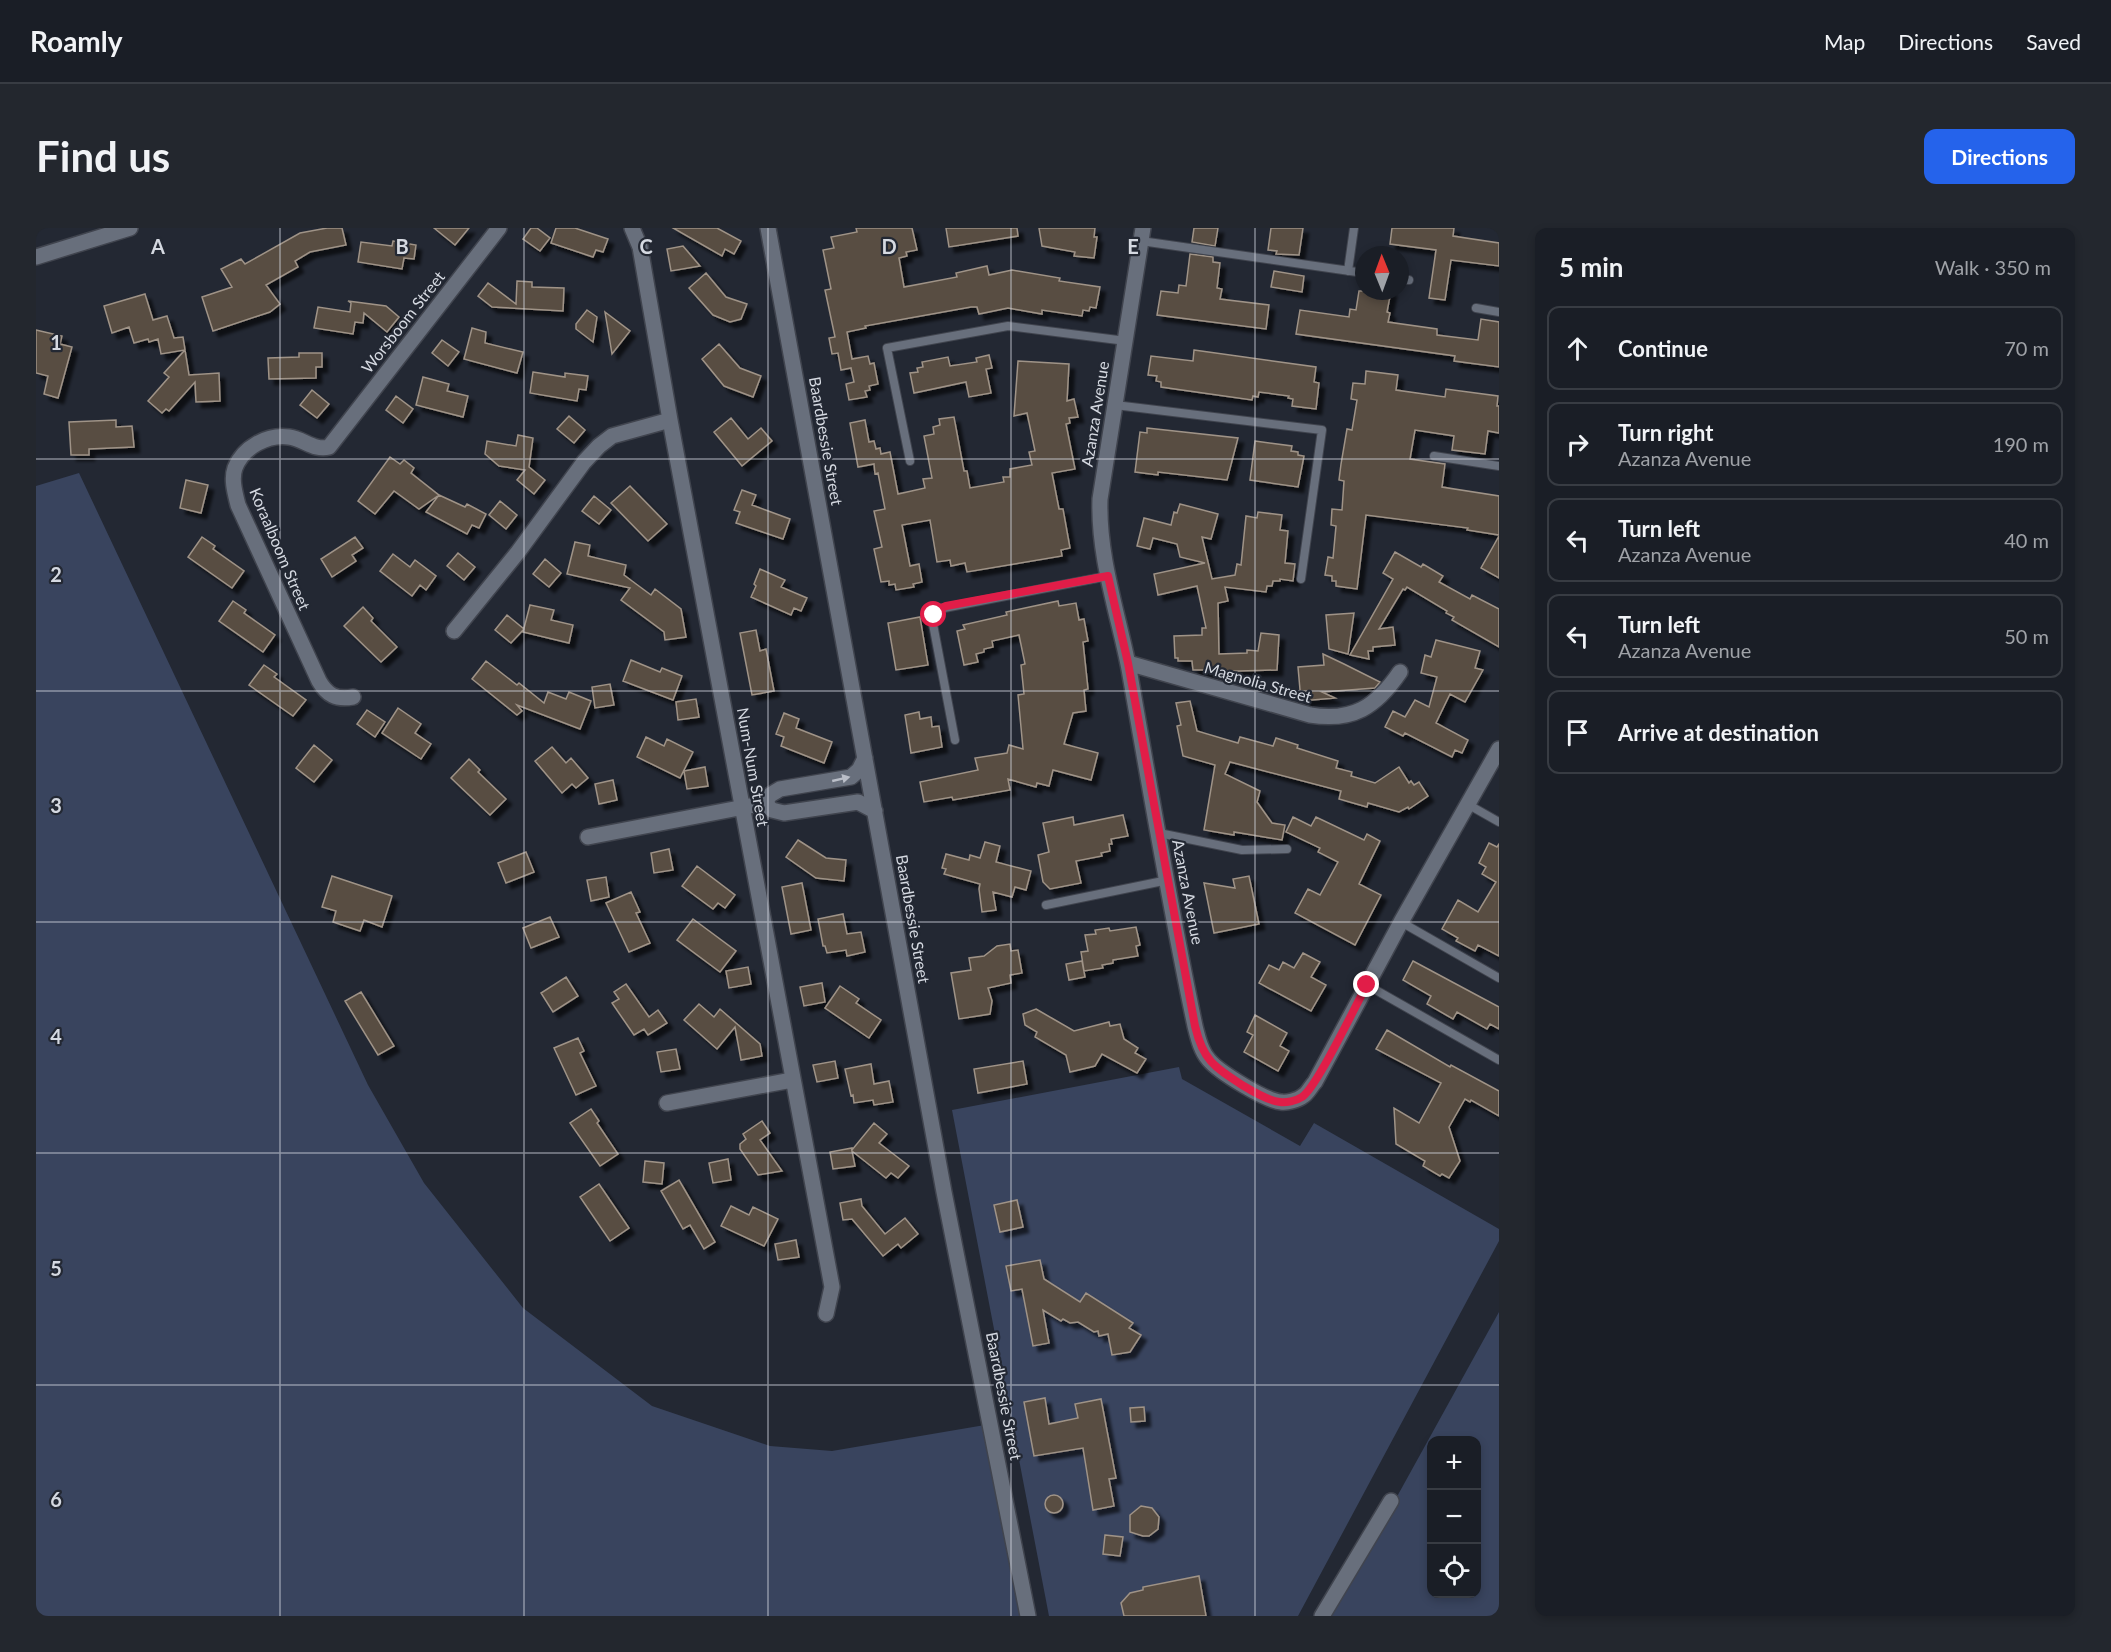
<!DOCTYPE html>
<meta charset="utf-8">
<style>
body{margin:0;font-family:Lato,sans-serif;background:#23272e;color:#f1f3f6}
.controls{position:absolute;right:18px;bottom:18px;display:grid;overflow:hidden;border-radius:12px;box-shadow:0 3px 9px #0003}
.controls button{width:54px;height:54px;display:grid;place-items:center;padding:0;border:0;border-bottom:2px solid #383c43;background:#1a1e26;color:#f1f3f6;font:30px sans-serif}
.compass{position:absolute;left:1319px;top:18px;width:54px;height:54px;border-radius:50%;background:#1a1e26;box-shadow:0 3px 9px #0003;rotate:359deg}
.stop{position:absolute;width:18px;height:18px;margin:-14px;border:4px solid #e11d48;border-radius:50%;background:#fff}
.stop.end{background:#e11d48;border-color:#fff;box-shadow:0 2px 6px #0008}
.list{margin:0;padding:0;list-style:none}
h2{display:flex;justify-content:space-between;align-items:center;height:78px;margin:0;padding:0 24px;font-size:26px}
h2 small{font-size:20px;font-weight:400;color:#9fa2a7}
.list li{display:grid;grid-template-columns:39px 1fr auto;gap:18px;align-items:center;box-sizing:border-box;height:84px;margin:0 12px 12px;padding:0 12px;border:2px solid #383c43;border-radius:12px}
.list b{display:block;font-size:22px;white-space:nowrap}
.list p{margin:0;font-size:20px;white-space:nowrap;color:#9fa2a7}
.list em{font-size:20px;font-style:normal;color:#9fa2a7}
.icon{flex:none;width:33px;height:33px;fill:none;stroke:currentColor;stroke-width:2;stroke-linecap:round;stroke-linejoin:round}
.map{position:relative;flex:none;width:1463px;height:1388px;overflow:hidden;border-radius:12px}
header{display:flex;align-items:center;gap:36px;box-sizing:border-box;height:84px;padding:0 30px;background:#1a1e26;border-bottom:2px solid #383c43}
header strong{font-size:28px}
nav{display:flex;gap:33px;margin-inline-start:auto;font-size:21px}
.intro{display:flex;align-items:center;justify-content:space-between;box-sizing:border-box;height:144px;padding:0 36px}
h1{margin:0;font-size:42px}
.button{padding:15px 27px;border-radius:12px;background:#2563eb;color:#fff;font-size:21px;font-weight:700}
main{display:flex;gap:36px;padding:0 36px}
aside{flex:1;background:#1a1e26;border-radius:12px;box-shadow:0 3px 9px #0003}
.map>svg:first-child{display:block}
.green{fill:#39445e;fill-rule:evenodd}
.building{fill:#584d42;stroke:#9f9387;stroke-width:1.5;filter:url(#shadow)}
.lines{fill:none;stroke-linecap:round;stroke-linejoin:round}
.service-casing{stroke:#40444e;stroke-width:10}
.minor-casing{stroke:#40444e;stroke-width:18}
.service{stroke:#686f7c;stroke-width:8}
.minor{stroke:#686f7c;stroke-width:15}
.oneway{fill:#babec8}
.route{stroke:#e11d48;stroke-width:8}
.grid{fill:none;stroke:#d5d9e1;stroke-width:1.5;stroke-opacity:0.55}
.labels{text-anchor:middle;stroke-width:4.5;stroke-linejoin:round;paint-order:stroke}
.street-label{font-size:16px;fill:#d5d9e1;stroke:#232833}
.grid-label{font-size:20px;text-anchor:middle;font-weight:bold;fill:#d5d9e1;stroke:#232833;stroke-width:4.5;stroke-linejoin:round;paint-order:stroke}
</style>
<header>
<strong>Roamly</strong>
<nav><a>Map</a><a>Directions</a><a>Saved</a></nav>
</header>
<div class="intro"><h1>Find us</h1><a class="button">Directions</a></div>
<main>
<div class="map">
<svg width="1463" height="1388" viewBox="0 0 1463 1388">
<defs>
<filter id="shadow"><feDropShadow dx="5.5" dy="5.5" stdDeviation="1.5" flood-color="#0009"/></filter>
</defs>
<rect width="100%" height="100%" fill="#232833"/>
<!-- green -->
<path class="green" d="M43 245 332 857 388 955 487 1080 616 1178 734 1218 796 1223 949 1197 986 1388H0V258Z
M1143 839 1146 851 1264 918 1278 895 1463 1001V1013L1262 1388H1013L916 882Z
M1463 1084V1388H1295ZM1396 1212H1440V1366H1396Z"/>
<!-- building -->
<path class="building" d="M291 0H306L310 17 274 24 259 33 262 39 230 57 244 76 234 84 177 103 166 69 196 59 185 41 205 31 209 36 264 5Z
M398 0H433L419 17Z
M495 0H501L514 10 504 23 487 11Z
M520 0H539L572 11 567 24 560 22 557 29 515 15Z
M637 0H681L705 13 698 26 689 21 686 28Z
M820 0H876L881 22 870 24 871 28 863 30 868 59 921 49 920 45 951 38 953 47 976 42 1024 50 1023 53 1064 59 1060 80 1054 79 1053 83 1047 82 1046 88 1006 82V86L972 80 943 86 941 79H935L829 98 830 100 811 104 816 131 832 128 834 136 838 135 842 156 833 158 834 162 829 163 831 169 813 172 810 156 818 154 815 140 805 142 802 125 796 126 793 110 799 109 789 62 795 61 787 22 798 20 795 9 821 4Z
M910 0H981L982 8 913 19Z
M1003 0H1059L1058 9H1061L1058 30 1038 28 1039 24 1006 18Z
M1158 0H1182L1179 18 1156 14Z
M1235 0H1267L1263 27 1240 26 1241 23 1232 22Z
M1356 0H1418L1417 8 1463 15V38L1415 32 1409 72 1393 70 1400 22 1354 16Z
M357 13 380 17 378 31 368 30 366 41 322 34 325 14 356 18Z
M647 18 664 38 635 43 631 21Z
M1154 26 1177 29V34L1184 35 1181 60 1186 61 1184 71 1233 77 1230 101 1121 87 1125 63 1142 65 1143 57 1150 58Z
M1238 43 1268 48 1266 64 1235 59Z
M670 45 690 69 711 76 705 91 694 94 677 87 653 60Z
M481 53 496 54V59L528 60 527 83 456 79 442 68 452 55 480 76Z
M1323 63H1355L1351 84 1354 85 1352 94 1401 101V107L1442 112 1445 91 1463 94V139L1418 133 1419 128 1260 106 1264 82 1313 89 1314 81 1320 82Z
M109 66 117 92 131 88 138 110 147 109 149 122 125 126 122 111 113 114 112 111 98 115 93 99 76 105 68 78Z
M312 73 350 78 363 89 351 104 328 85 327 95 319 94 317 106 278 100 282 79 314 84 315 75Z
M551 82 561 89 557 114 540 101V96Z
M569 84 594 103 576 126Z
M436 100 450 104 449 115 487 124 481 145 428 131Z
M0 102 26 108 24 116 36 119 22 170 8 166 12 148 0 145Z
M406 112 423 124 412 138 396 125Z
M683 116 704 140 725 148 717 169 688 158 666 131Z
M149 122 153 147 183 145 184 173 160 174 159 154 133 183 130 181 126 185 112 173 133 149 128 145Z
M1158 122 1280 139 1278 154 1283 155 1280 181 1256 178 1257 171 1252 170 1253 168 1223 164 1222 169 1217 168 1216 172 1125 159V154L1120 153 1121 148 1112 147 1115 128 1157 133Z
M263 125H286V139H280V150L233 151 232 130 263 129Z
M953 127 956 140 950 141 955 165 933 169 930 154 878 165 874 145 882 144 881 140 887 139 886 134 912 129 914 138 941 134 940 130Z
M982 133 1033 136 1031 173 1038 171 1042 189 1033 190 1034 195 1030 196 1039 241 1016 245 1023 281H1027L1034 320 1025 322 1026 328 931 344 929 335 915 338 914 332 901 334 894 292 866 297 874 338 883 336 886 354 877 356 878 359 860 362 859 356 853 357V353L845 354 838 321 846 319 838 283 849 281 842 245 839 246 838 236 822 239 814 195 829 192 833 214 838 213 840 221 844 220 845 226 854 224 862 266 889 260 887 251 896 250 888 208 898 206 897 199 904 197 903 191 918 189 928 243H931L934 260 968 254 967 249H974V241L996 237 993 224 999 223 991 185 978 188Z
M1330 143 1362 147 1360 162 1409 169 1410 161 1462 168 1461 178H1463V205L1452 203 1449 226 1416 222 1418 208 1379 202 1374 231 1409 236 1406 259 1463 268V307L1431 302 1432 300 1330 287 1321 361 1300 358V353H1296V348L1289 347 1292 329 1297 330 1300 298 1295 297 1296 281 1306 282 1308 253 1303 252 1305 236 1311 201 1316 202 1321 172 1315 171 1317 155 1329 156Z
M497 144 529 149V145L552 148 550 162 543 161 541 173 494 165Z
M387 149 413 156 411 163 432 168 427 189 380 177Z
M276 162 293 176 281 190 264 177Z
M360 168 377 181 367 195 350 182Z
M533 188 549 202 538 215 521 201Z
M695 190 712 211 725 200 736 213 706 238 678 204Z
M80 192V199L96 198 98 219 53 221V227H35L33 194Z
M1111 200 1202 210 1191 252 1122 244V247L1099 244 1104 204 1111 205Z
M482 207 497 210 493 239 509 252 498 266 481 252 489 242 463 238 449 226 451 213 480 218Z
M1219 213 1256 218 1255 223 1262 224V227L1268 228 1262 259 1214 252Z
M354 229 364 236 368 232 378 240 375 245 403 267 429 279 431 276 450 286 443 300 436 297 431 306 390 284 403 267 383 281 358 263 339 286 322 273Z
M150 252 172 257 165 285 144 280Z
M594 258 631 296 612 313 575 275Z
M706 262 720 267 716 277 754 291 747 311 700 295 704 284 698 282Z
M558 268 575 282 563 296 546 283Z
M464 273 481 287 470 301 453 287Z
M1144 276 1182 286 1175 311 1166 309 1176 351 1199 347 1201 336 1205 337 1210 288 1221 290 1222 284 1246 287 1244 302 1252 303 1249 335 1259 336 1257 353 1244 351V353H1237L1236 358H1231L1230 364 1189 359 1192 373 1182 375 1183 426 1211 425V422L1222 423 1225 405 1243 407 1241 442 1170 444V442H1157L1156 433H1142V430H1139L1138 408 1166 407V400H1170L1161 358 1122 367 1118 346 1169 335 1144 329 1141 316 1117 310 1114 321 1101 318 1108 290 1135 297 1138 284 1141 285Z
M1463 308V350L1445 340Z
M166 309 179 318 177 321 208 343 196 360 152 329Z
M319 309 327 320 316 327 320 333 296 349 285 331Z
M539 314 554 317 552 328 590 337 588 347 615 367 619 361 645 381 650 409 629 412 628 404 585 372 594 360 531 346Z
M1359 324 1385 339 1387 336 1407 348 1403 354 1434 371 1436 367 1463 381V419L1416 392 1418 389 1410 385 1411 383 1371 359 1369 362 1367 361 1343 401 1357 399 1359 417 1337 419V423H1332L1333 431 1314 427 1357 351 1347 345Z
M422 325 439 339 428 352 411 338Z
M357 326 374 339 379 332 400 348 390 362 384 357 376 368 344 343Z
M509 331 525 345 513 359 497 346Z
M724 341 749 352 745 359 771 370 765 383 758 380 755 387 715 369 720 358 718 356Z
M197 373 210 382 208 385 239 407 227 424 183 393Z
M1022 373 1023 378 1040 375 1043 392 1048 391 1052 413 1047 414 1052 461 1048 462 1050 483 1037 485 1028 516 1062 525 1055 552 1017 542 1013 558 1001 555 1000 559 972 551 974 562 917 572 916 569 888 574 884 554 942 542 939 530 971 525 973 517 987 521 982 467 988 466 985 437 989 436 983 407 956 413 957 419 948 421V424L940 426 942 434 928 437 921 403 929 401 927 397 971 387 970 384Z
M494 377 518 382 515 392 537 397 533 415 487 404Z
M327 379 337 390 335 393 361 419 345 434 308 398Z
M1318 385 1312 426 1293 421 1290 387Z
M471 387 488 401 475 415 459 402Z
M884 389 892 437 860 442 852 395Z
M720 402 724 423 730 421 738 463 716 467 704 405Z
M1400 412 1444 423 1439 440 1447 442 1429 474 1414 466 1400 495 1432 512 1426 525 1419 522 1416 529 1369 505 1367 508 1349 499 1357 483 1369 489 1379 472 1393 479 1401 449 1385 445 1389 427 1395 429Z
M1287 426 1308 436 1344 454 1339 460 1286 464 1299 470 1265 473 1262 439 1288 437Z
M595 432 624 444 626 440 646 448 637 472 587 453Z
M450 433 481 457 483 455 508 475 512 464 530 471 533 464 555 473 544 501 481 477 486 483 481 487 436 451Z
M228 437 241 446 238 449 270 472 257 488 213 457Z
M574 456 578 477 559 480 556 459Z
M660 471 663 489 642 492 640 474Z
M1154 473 1161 503 1202 515 1204 509 1237 518 1240 510 1262 517 1261 520 1302 533 1300 540 1316 544 1315 548 1339 555 1363 539 1373 555 1375 553 1378 557 1383 554 1392 568 1373 581 1372 579 1363 584 1332 575 1331 579 1303 571 1305 563 1194 534 1189 546 1224 563 1221 574 1236 595 1249 597 1246 612 1198 604V607L1168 602 1179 537 1147 528 1141 498 1145 497 1140 475Z
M362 480 385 496 379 505 395 516 385 531 346 505Z
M331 482 349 494 339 509 321 496Z
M883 484 884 491 895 489 896 499 903 498 906 519 875 525 869 487Z
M748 485 763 491 760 500 796 514 788 535 745 518 748 509 740 506Z
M610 509 628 518 631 511 657 524 644 550 601 529Z
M278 517 296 532 278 554 260 540Z
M516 519 530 535 535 530 552 550 540 560 536 556 526 565 499 533Z
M433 531 444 542 442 544 470 571 454 587 415 550Z
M669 539 672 558 651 561 648 543Z
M577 552 581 572 563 576 559 556Z
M1087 587 1092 608 1075 611 1076 616H1073L1074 623 1065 625 1066 628 1040 633 1045 655 1014 661 1007 654 1002 627 1013 624 1007 595 1037 589 1038 597Z
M1257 589 1275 598 1280 589 1328 612 1331 606 1344 613 1323 656 1345 667 1319 717 1259 685 1272 661 1284 667 1302 634 1282 624 1284 620 1250 604Z
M762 612 790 630 810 632 808 653 780 650 750 629Z
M949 614 964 618 960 634 995 643 990 662 979 659 976 669 957 664 960 682 946 684 943 661 944 656 908 646 910 641 906 640 910 626 933 632 934 627 944 630Z
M1453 615 1461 619 1463 616V728L1442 717 1439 723 1420 713 1422 710 1406 701 1422 672 1442 684 1460 654 1446 646 1450 639 1443 635Z
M633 621 637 642 618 645 615 625Z
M490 624 498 644 470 655 462 635Z
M661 638 699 667 689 680 682 675 677 681 646 658Z
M296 648 356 668 346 699 328 692 324 703 297 694 300 683 286 679Z
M1213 648 1223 696 1178 705 1168 655 1199 660 1197 651Z
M570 649 573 669 555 673 551 652Z
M766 655 775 702 755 706 746 659Z
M595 664 604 684 600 685 614 715 593 724 570 675Z
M807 686 811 706 825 704 829 724 811 728 810 722 791 725 789 718H787L782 691Z
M514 689 523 709 495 720 487 700Z
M657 691 700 723 684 744 641 712Z
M1100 699 1104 717 1100 718 1102 728 1077 732V735L1066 737 1067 740 1048 743 1045 724 1052 723 1049 707 1060 706 1059 702 1073 700 1074 703Z
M974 716 975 723 982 722 986 745 974 747 975 755 952 760 956 773 954 786 923 791 915 745 935 742 933 730 948 728 961 718Z
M1267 725 1284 734 1275 749 1290 757 1275 783 1223 755 1233 737 1243 742 1247 734 1258 740Z
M1046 733 1049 749 1033 752 1030 736Z
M1377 733 1463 779V801L1454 796 1451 801 1421 784 1417 791 1391 776 1395 768 1367 752Z
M712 739 715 756 693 760 690 743Z
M530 749 542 768 517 784 505 765Z
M786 755 789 774 768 778 764 759Z
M590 756 613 789 622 782 631 795 612 807 608 801 598 807 576 775 583 771 578 764Z
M804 758 823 771 820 775 845 792 833 810 789 780Z
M325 764 358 818 342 827 309 773Z
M663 776 678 789 684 781 724 816 726 828 705 832 699 799 681 821 648 792Z
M1000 781 1038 803 1073 794 1074 798 1084 796 1088 811 1102 820 1099 825 1110 831 1101 845 1066 826 1059 838 1034 844 1030 827 999 809 1001 804 989 797 987 786Z
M1219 787 1251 805 1244 818 1253 823 1242 843 1208 824 1217 807 1211 804Z
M1351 802 1414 839 1415 837 1463 863V888L1435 872 1434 874 1429 871 1413 899 1424 933 1413 950 1406 946 1404 948 1387 938 1389 933 1360 916 1358 880 1383 895 1405 855 1340 821Z
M542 810 548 823 544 825 560 858 540 867 518 820Z
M640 821 644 841 625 844 621 824Z
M799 833 802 850 781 854 777 837Z
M987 833 991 856 942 865 938 841Z
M835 836 838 856 853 853 857 874 838 877 837 872 818 875 817 867 815 868 809 841Z
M555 881 563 893 561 895 582 926 564 938 534 895Z
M726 893 734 905 724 912 746 943 722 947 704 921V916L710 911 707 906Z
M838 895 851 906 843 915 873 938 862 950 855 945 850 950 816 923 819 938 797 941 794 924 816 920V922Z
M692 931 695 952 677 955 673 935Z
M609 933 628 935 626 956 607 954Z
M643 952 679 1014 668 1021 654 997 647 1001 625 963Z
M563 956 593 1000 574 1013 544 969Z
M825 971 826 978 849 1006 869 990 882 1006 865 1020 862 1016 847 1028 816 991 807 992 804 975Z
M981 972 987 999 964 1004 958 977Z
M695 978 713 987 717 979 742 991 728 1018 685 998Z
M760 1012 763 1029 742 1032 739 1016Z
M1004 1032 1008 1051 1044 1074 1050 1065 1097 1095 1093 1100 1105 1107 1094 1124 1076 1127 1072 1106 1063 1108 1062 1103 1058 1104 1042 1094 1034 1095 1027 1091 1025 1093 1007 1082 1013 1115 997 1118 986 1061 975 1063 970 1038Z
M1009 1170 1013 1196 1042 1190 1039 1176 1065 1171 1080 1250 1073 1251 1078 1278 1057 1282 1047 1220 998 1228 988 1174Z
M1108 1179 1109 1193 1095 1194 1094 1180Z
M1009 1276a9 9 0 1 1 18 0a9 9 0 1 1-18 0Z
M1105 1278 1116 1280 1123 1289 1122 1301 1113 1308H1107L1094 1304V1287Z
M1069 1307 1087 1309 1084 1328 1067 1326Z
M1163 1348 1170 1388H1088L1085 1375 1094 1365 1107 1362V1359Z"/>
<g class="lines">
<defs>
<path id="service" d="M1105 13 1328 45
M1312 43 1318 0
M1364 51 1373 52
M1440 80 1463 84
M1079 177 1286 202 1265 351
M1398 228 1463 238
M874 233 851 120 972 98 1090 113
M919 512 897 396 898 387 903 381 1072 348
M1433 577 1463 594
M1123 605 1206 622 1251 621
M1010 677 1132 652
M1365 694 1463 750
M1331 757 1463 832"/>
<path id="minor" d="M596 0 604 19 634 192 796 1059 790 1086
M732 0 908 964 992 1388
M1107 0 1064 271C1062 329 1082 385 1093 441 1114 560 1134 680 1159 798 1162 810 1165 823 1173 832 1183 844 1230 873 1245 874 1251 875 1262 872 1267 868 1272 865 1275 858 1279 854L1365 694 1463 521
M0 29 94 0
M418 403 482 324 548 234 563 218 576 208 634 192
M1092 435 1274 487C1317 494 1340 479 1364 444
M317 469C300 472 291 467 283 453L202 277C199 265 195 251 199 240 207 219 232 206 253 209 268 211 278 223 293 219L463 0
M729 575 736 582 748 585 822 574 839 583
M552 609 729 575 734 567 744 561 815 549 823 542 829 530
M631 875 756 852
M1286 1388 1355 1273"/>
</defs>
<!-- service casing -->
<use href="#service" class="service-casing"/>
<!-- minor casing -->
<use href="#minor" class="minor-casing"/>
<!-- service -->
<use href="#service" class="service"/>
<!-- minor -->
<use href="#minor" class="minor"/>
</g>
<!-- one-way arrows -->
<defs><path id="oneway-solid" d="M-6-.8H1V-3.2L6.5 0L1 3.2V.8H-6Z" transform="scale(1.5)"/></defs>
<use class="oneway" href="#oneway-solid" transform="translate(805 551) rotate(-13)"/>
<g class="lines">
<!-- route -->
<path class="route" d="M898 387 903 381 910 378 1072 348 1092 435 1159 798C1167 832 1178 839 1206 857 1216 863 1232 873 1244 874 1250 875 1260 873 1266 869 1281 859 1319 778 1331 757"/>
</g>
<!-- grid -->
<path class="grid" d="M244 0V1388M488 0V1388M732 0V1388M975 0V1388M1219 0V1388M0 231H1463M0 463H1463M0 694H1463M0 925H1463M0 1157H1463"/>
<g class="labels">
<!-- street labels -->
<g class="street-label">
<text transform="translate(367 94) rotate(-52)" y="6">Worsboom Street</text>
<text transform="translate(1059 186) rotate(-81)" y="6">Azanza Avenue</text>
<text transform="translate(790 213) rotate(80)" y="6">Baardbessie Street</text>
<text transform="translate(244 321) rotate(67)" y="6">Koraalboom Street</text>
<text transform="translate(1222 454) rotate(16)" y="6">Magnolia Street</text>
<text transform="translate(717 539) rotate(80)" y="6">Num-Num Street</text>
<text transform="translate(1152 664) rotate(79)" y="6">Azanza Avenue</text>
<text transform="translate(877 691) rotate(80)" y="6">Baardbessie Street</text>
<text transform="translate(968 1168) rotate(79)" y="6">Baardbessie Street</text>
</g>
</g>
<g class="grid-label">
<text x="122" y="26">A</text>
<text x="366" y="26">B</text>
<text x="610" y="26">C</text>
<text x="853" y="26">D</text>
<text x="1097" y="26">E</text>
<text x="20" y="122">1</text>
<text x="20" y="354">2</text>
<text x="20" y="585">3</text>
<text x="20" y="816">4</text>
<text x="20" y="1048">5</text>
<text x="20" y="1279">6</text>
</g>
</svg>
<div class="controls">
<button>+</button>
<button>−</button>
<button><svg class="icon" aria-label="locate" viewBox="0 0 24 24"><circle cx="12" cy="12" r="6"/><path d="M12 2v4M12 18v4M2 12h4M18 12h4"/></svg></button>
</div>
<svg class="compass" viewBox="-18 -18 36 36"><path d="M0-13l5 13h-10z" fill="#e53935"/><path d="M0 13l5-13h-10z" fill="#9fa2a7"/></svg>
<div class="stop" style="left:898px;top:387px"></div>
<div class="stop end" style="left:1331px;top:757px"></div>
</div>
<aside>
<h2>5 min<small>Walk · 350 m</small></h2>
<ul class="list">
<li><svg class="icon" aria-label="ahead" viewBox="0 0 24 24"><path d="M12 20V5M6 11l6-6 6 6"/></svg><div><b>Continue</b></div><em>70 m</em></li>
<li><svg class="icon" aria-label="right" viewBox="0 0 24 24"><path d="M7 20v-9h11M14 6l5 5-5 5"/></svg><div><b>Turn right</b><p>Azanza Avenue</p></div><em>190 m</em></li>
<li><svg class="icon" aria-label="left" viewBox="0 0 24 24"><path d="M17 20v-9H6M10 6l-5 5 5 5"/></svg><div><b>Turn left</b><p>Azanza Avenue</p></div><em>40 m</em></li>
<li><svg class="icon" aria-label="left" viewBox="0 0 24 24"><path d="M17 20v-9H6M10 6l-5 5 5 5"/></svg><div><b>Turn left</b><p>Azanza Avenue</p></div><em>50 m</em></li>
<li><svg class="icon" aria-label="arrive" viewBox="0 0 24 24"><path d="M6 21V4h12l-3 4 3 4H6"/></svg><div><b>Arrive at destination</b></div></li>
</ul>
</aside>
</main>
